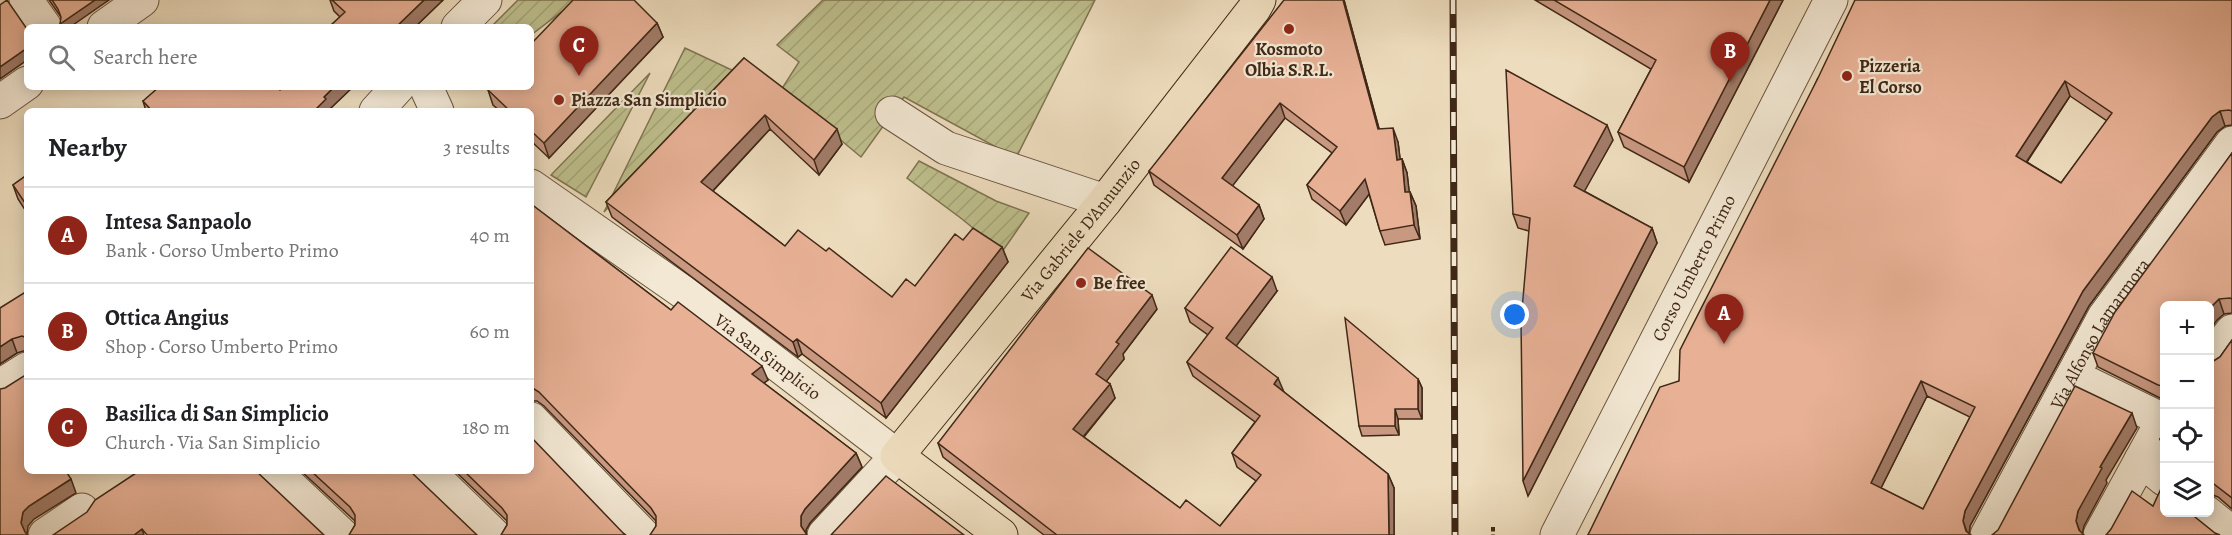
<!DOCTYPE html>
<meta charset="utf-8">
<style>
body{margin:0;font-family:Alegreya,serif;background:#f6f6f6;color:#202124}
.controls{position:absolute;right:18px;bottom:18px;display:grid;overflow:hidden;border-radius:9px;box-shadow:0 3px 15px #0003}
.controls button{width:54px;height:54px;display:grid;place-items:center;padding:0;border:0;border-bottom:2px solid #e0e0e0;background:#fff;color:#202124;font:30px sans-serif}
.you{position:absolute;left:1515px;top:315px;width:21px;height:21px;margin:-15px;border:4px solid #fff;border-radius:50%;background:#1a73e8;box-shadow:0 0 0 9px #1a73e833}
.badge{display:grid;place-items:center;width:39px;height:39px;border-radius:50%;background:#8f2418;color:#fff;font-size:20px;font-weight:700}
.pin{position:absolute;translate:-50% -50px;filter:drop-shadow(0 2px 3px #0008)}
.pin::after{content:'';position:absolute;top:32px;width:21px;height:18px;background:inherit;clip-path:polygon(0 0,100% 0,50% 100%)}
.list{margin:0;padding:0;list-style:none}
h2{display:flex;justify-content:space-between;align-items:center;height:78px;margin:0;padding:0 24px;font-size:26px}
h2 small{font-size:20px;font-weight:400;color:#757577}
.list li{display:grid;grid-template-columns:39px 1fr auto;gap:18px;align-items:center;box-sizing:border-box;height:96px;padding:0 24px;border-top:2px solid #e0e0e0}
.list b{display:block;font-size:22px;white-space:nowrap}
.list p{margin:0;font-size:20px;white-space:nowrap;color:#757577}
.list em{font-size:20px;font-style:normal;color:#757577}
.icon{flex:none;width:33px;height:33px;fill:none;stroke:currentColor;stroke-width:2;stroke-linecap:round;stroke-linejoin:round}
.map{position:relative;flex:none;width:2232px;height:535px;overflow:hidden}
.search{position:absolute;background:#fff;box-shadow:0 3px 15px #0003;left:24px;top:24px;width:510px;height:66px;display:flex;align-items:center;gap:15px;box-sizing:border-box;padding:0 21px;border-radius:9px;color:#757577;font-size:22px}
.panel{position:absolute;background:#fff;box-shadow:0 3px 15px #0003;left:24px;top:108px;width:510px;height:366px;border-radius:9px}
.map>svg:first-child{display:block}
.garden{fill:url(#garden-furrows);stroke:#7f7452;stroke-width:1.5}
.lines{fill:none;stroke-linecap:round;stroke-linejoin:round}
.minor-casing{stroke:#6b5540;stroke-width:35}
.major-casing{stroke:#402817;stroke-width:35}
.path{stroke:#402817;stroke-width:4;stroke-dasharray:4.5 3;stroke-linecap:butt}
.minor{stroke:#f3e8d4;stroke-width:33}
.major{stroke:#eddcbd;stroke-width:33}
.rail-casing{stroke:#402817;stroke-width:7}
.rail{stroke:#f3e8d4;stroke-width:4.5;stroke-dasharray:14;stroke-linecap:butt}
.wall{fill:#c89881;stroke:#402817;stroke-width:1.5;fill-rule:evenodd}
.shaded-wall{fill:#a27c69;stroke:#402817;stroke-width:1.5}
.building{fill:#e8b196;stroke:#402817;stroke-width:1.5;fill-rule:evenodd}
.poi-dot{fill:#8f2418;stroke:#f3e8d4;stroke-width:2}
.labels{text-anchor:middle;stroke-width:4.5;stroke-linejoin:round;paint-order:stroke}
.poi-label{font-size:18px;font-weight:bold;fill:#402817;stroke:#f3e8d4;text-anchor:start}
.street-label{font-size:18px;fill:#402817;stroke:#f3e8d4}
</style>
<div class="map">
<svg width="2232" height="535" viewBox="0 0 2232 535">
<defs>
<pattern id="garden-furrows" width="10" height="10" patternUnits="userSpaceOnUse" patternTransform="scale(1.5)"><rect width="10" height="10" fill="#bebf8d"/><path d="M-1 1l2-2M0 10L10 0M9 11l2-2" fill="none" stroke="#a4a479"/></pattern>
</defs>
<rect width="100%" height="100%" fill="#eddcbd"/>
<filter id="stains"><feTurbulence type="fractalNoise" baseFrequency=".00333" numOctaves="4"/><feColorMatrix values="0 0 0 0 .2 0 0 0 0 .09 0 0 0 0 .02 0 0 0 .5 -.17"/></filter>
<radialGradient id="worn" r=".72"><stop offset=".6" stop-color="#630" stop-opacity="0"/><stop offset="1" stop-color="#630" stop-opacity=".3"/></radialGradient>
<!-- garden -->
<path class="garden" d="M518 0H577L531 35V27H491Z
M823 0H1095L1016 158 904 97 861 157 781 90 799 62 777 45Z
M685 48 736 72 604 212Z
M650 73 586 197 551 175Z
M919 161 996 201 1029 213 1002 252 962 219 907 178Z"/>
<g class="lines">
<defs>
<g id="minor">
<path d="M26 0 45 27"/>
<path d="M104 27 142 0"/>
<path d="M458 27 485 0"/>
<path d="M426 87 437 111"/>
<path d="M0 102 27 83"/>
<path d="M376 111 398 87"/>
<path d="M892 113 946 148 1105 201"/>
<path id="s1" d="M531 186 683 292 897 456 824 535"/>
<path d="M2210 360 2232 331"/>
<path d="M2073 376 2163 420"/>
<path d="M0 386 27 369"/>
<path d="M531 419 643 535"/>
<path d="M2141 460 2164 479"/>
<path d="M274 471 342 535"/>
<path d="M428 471 494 535"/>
<path d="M2206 512 2232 533"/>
<path d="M45 535 82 510"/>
<path id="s2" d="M1557 535 1831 0"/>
<path id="s3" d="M1987 535 2104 317 2232 143"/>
<path d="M2100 535 2164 418"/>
</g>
<g id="major">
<path id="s4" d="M1001 535 897 456 1105 201 1254 9 1259 0"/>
</g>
</defs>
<!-- minor casing -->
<use href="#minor" class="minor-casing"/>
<!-- major casing -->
<use href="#major" class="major-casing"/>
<!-- path -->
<path class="path" d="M1493 527V535"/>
<!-- minor -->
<use href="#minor" class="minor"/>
<!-- major -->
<use href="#major" class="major"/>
<defs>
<path id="rail" d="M1453 0 1455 535"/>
</defs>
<!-- rail casing -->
<use href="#rail" class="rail-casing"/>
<!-- rail -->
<use href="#rail" class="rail"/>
</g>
<!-- wall -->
<path class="wall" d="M49 0H109L61 17Z
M330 0H443L415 27H329L340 17 334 11Z
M1344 0 1379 129 1398 142 1400 159H1402L1407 173 1409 192H1410L1416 206 1420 239 1385 245 1380 231 1369 194 1346 225 1312 199 1307 185 1332 153 1285 118 1232 186 1259 205 1264 219 1243 249 1154 185 1149 171Z
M1535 0H1783L1689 182 1624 147 1618 132 1651 69Z
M2232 0V125L2225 126 2217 132 2089 306 1970 526 1969 533 1588 535 1679 381 1818 78ZM2070 96 2107 121 2061 183 2027 162ZM1927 396 1970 417 1923 509 1881 488Z
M657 23 663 37 549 158 531 141V111H500L493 105 488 90Z
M744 58 842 144 819 175 770 129 713 191 785 246 826 251 892 297 915 286 963 240 1002 247 1008 262 886 418 802 354 798 357 612 217 606 202Z
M280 90 330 109 331 111H146L143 101Z
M1613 140 1584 191 1652 228 1657 243 1528 496 1529 231 1518 228 1513 214Z
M2232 153V313L2224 314 2217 320 2164 306V400L2098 367 2093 353Z
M27 175V213L18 199 13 185Z
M531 204 671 310 768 380 764 383 856 453 862 467 810 523 806 530V534L656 526V521L544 406 537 401H531Z
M27 291V350L17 353 0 364Z
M1277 291 1236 346 1284 392 1388 474 1394 488V535H1044L943 457 938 443 1157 309 1123 354 1124 359 1106 381 1110 384 1115 398 1084 437 1180 508 1220 526 1256 481 1237 467 1232 453 1255 422 1193 376 1187 362 1208 335 1190 322 1185 308Z
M2232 340V509L2218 497 2210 494V363L2212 362 2220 357Z
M1418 379 1422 388V419H1398L1399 435 1362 436 1359 426Z
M2164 432V450L2160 439Z
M301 471H410L350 534 355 525V521Z
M455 471H531L624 534H502L507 525V521Z"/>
<!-- shaded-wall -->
<path class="shaded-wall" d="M95 0H109L70 27H61L60 24Z
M424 0H443L415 27H396Z
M1343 0H1344L1383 143 1378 129Z
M1770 0H1783L1689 182 1684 167Z
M657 23 663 37 549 158 544 143Z
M27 48V60L0 79V67Z
M2065 81 2070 96 2021 170 2016 156Z
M334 87H353L330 109 331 111H314L324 97Z
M1280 103 1285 118 1227 193 1222 178Z
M2220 111 2225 126 2217 132 2089 306 1970 526 1969 535H1968L1963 521 1965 511 2083 291 2212 117Z
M765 115 770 129 707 197 701 182Z
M1607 125 1613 140 1579 201 1574 186Z
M1393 128 1398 142 1402 174 1397 160Z
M837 129 842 144 819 175 814 160Z
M1402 159 1407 173 1411 206 1405 192Z
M1365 179 1370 193 1346 225 1340 211Z
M1410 192 1416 206 1420 239 1414 225Z
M1259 205 1264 219 1243 249 1237 235Z
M1652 228 1657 243 1528 496 1523 481Z
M1002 247 1008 262 886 418 881 403Z
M1272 277 1277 291 1231 353 1226 338Z
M1152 295 1157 309 1123 354 1124 359 1101 388 1096 374 1116 342Z
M2219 299 2224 314 2217 320 2210 330V308Z
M12 339 17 353 0 364V347Z
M797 339 802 354 798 357 793 342Z
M762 366 768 380 757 388 752 374Z
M1278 378 1284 392 1274 384Z
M1418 379 1422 388V419L1418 409Z
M1921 381 1927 396 1876 498 1871 483Z
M1110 384 1115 398 1078 443 1073 429Z
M1395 409 1398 419 1399 435 1395 426Z
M2132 413 2137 428 2106 480 2107 483 2084 526 2082 535H2081L2076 521 2078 511 2100 467Z
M856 453 862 467 810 523 806 530V535L801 526V516L805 509Z
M1388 474 1394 488V535H1389Z
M71 479 76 493 34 519 28 526 27 535H26L21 523 23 512 29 506Z
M142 529 144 535H134Z"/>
<!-- building -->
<path class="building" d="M7 0 27 29V48L0 67V5Z
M52 0H95L60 24 61 17 58 9Z
M332 0H424L396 27H329L345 12Z
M573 0H634L657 23 544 143 531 131V111H510L488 90 490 87H531V44Z
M1284 0H1343L1378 129 1393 128 1397 160 1402 159 1405 192H1410L1414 225 1380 231 1365 179 1340 211 1307 185 1337 147 1280 103 1222 178 1259 205 1237 235 1149 171Z
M1554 0H1770L1684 167 1618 132 1656 60Z
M1855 0H2232V111L2229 110 2220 111 2212 117 2083 291 1965 511 1963 521 1966 531 1971 535H1588L1660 387 1679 381 1680 350 1818 78ZM2065 81 2112 113 2061 183 2016 156ZM1921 381 1975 407 1923 509 1871 483Z
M744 58 837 129 814 160 765 115 701 182 785 246 798 230 826 251 829 248 892 297 906 279 915 286 955 234 963 240 973 228 1002 247 881 403 797 339 793 342 606 202Z
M1506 70 1607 125 1574 186 1652 228 1523 481 1521 321 1530 218 1513 214Z
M159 87H277L280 90 284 87H334L324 97 326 99 314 111H152L143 101Z
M2232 153V299L2230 298 2219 299 2210 308V306H2164V386L2158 385 2093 353 2115 312Z
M27 175V206L13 185Z
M531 204 671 310 678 302 762 366 752 374 856 453 805 509 801 516V526L807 535H650L656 526V516L651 508 539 392 531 387Z
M1231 247 1272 277 1226 338 1278 378 1274 384 1388 474 1389 535H1057L938 443 1088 248 1152 295 1116 342 1119 344 1096 374 1110 384 1073 429 1180 508 1186 500 1220 526 1261 475 1232 453 1260 416 1187 362 1213 328 1185 308Z
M27 291V338L22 336 12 339 0 347V308Z
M1345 318 1418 379V409H1395V426H1359Z
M2232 340V498L2210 481V363L2212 362 2220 357Z
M27 374V471H66L71 479 29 506 23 512 21 523 25 532 28 535H0V389L5 388Z
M2075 386 2132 413 2100 467 2102 468 2078 511 2076 521 2079 530 2084 535H1992L1998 530Z
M2164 432V442L2160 439Z
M531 437 624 534 626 535H501L507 525V515L502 508 464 471H531Z
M139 471H256L324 535H147L142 529 134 535H53L87 512 95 500Z
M311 471H410L477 535H349L355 525V515L350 507Z
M886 476 964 535H831Z
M2164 482V513H2190L2215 533 2220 535H2106L2111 529 2132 491 2153 506Z"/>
<!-- markers -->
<g class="poi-dot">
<circle cx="1289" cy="29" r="6"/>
<circle cx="1847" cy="76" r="6"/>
<circle cx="559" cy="100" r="6"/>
<circle cx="1081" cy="283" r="6"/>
</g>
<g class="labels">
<!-- poi labels -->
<g class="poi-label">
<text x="1289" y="55" text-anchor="middle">Kosmoto<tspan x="1289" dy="21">Olbia S.R.L.</tspan></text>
<text x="1859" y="72">Pizzeria<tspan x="1859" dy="21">El Corso</tspan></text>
<text x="571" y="106">Piazza San Simplicio</text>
<text x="1093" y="289">Be free</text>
</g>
<!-- street labels -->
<g class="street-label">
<text dy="6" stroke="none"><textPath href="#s4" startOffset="422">Via Gabriele D'Annunzio</textPath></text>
<text dy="6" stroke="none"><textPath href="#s2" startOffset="300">Corso Umberto Primo</textPath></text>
<text dy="6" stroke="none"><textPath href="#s3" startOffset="231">Via Alfonso Lamarmora</textPath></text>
<text dy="6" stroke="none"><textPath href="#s1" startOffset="292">Via San Simplicio</textPath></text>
</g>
</g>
<rect width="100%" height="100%" filter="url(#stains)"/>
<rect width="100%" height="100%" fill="url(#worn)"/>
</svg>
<div class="controls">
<button>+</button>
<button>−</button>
<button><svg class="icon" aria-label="locate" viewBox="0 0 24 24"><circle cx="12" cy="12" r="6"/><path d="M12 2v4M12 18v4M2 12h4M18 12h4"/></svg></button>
<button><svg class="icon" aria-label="layers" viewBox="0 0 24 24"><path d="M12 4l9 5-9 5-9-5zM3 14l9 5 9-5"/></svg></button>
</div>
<div class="you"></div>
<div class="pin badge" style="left:1724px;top:344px">A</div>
<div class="pin badge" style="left:1730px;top:82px">B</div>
<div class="pin badge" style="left:579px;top:76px">C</div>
<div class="search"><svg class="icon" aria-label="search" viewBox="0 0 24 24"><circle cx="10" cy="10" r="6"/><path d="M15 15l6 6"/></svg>Search here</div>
<section class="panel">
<h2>Nearby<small>3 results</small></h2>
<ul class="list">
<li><span class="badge">A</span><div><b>Intesa Sanpaolo</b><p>Bank · Corso Umberto Primo</p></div><em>40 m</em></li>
<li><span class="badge">B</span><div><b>Ottica Angius</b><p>Shop · Corso Umberto Primo</p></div><em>60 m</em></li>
<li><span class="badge">C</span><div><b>Basilica di San Simplicio</b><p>Church · Via San Simplicio</p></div><em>180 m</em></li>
</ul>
</section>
</div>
